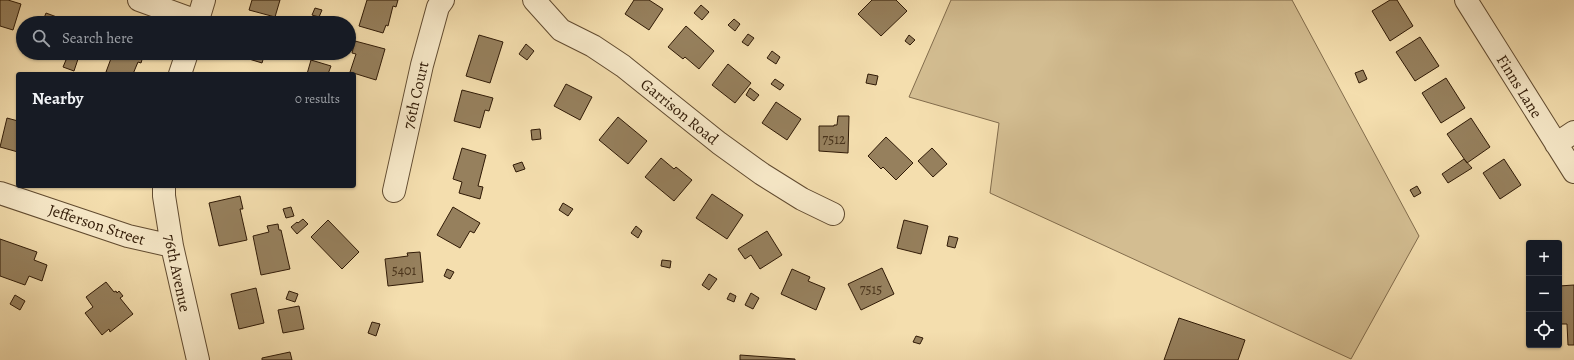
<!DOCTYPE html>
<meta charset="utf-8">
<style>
body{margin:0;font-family:Alegreya,serif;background:#20242c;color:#f1f3f6}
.controls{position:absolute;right:12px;bottom:12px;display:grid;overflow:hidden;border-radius:4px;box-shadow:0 1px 3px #0004}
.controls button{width:36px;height:36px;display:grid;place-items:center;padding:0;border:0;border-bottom:1px solid #363941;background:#171b24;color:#f1f3f6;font:20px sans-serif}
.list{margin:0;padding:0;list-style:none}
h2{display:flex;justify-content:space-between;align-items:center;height:52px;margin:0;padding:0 16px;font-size:17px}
h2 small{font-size:13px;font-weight:400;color:#9ea1a6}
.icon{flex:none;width:22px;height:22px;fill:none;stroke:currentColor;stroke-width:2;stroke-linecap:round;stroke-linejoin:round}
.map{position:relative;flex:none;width:1574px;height:360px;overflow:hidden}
.search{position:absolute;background:#171b24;box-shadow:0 1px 3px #0004;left:16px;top:16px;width:340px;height:44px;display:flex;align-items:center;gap:10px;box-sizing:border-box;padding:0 14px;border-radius:22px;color:#9ea1a6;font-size:15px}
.panel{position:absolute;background:#171b24;box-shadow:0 1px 3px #0004;left:16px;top:72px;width:340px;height:116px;border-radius:4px}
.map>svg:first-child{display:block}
.green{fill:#d3bd91;stroke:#826c4c}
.building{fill:#96805d;stroke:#301a06}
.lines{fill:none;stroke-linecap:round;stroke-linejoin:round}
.minor-casing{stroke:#614b30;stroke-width:24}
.minor{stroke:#f8eaca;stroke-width:22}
.labels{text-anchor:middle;stroke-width:3;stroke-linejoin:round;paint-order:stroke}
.number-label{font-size:14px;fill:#4a341c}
.street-label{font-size:16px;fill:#301a06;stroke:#f8eaca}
</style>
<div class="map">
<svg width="1574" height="360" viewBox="0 0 1574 360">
<rect width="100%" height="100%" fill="#f4deae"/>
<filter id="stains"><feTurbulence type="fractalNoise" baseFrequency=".005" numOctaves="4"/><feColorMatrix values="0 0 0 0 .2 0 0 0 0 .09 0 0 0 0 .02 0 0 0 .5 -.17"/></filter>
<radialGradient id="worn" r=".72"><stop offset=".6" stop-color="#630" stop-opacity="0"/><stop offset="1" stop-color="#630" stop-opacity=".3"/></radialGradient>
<!-- green -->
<path class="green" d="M951 0H1292L1419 236 1351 359 990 193 999 123 909 97Z"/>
<!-- building -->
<path class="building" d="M0 0H8L21 4 13 30 0 26Z
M252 0H280L275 17 249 10Z
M367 0H398L396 7 393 6 388 26 386 25 383 33 359 26Z
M634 0H649L663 9 649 30 625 14Z
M872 0H896L907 11 881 36 858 14Z
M1390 0H1397L1413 26 1390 41 1372 11Z
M701 5 709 12 702 20 694 13Z
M315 8 322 10 319 17 312 15Z
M46 13 73 23H42Z
M734 19 740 24 735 31 728 25Z
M686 26 714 51 699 69 685 57 683 59 668 47Z
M748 34 754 38 748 46 742 42Z
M479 35 503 42 490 83 466 76Z
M909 35 915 40 910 45 905 41Z
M1420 37 1439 66 1415 81 1396 52Z
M355 41 385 49 376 80 350 72 356 54 352 53Z
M526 44 534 51 527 60 519 54Z
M772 51 780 57 776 64 767 58Z
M55 53H80L74 71 63 67 66 60 54 56Z
M113 53H144L141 63 138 62 133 74H113L106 72Z
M237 53H265L262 63 236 55Z
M311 60 331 66 328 74H307Z
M728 64 751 83 735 103 712 85Z
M1363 70 1367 79 1359 83 1355 73Z
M868 74 878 76 876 85 866 83Z
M1446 78 1465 108 1441 123 1422 93Z
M775 79 784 85 780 90 771 84Z
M566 84 592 97 580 120 554 106Z
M750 88 759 95 754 101 746 95Z
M462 90 493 98 489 111 485 110 480 128 454 121Z
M776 102 801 119 787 140 762 123Z
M838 116H849L848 153 819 151V126H834V125H837Z
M618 117 647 141 628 164 599 140Z
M7 118 18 121V152L0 147Z
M1471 118 1490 147 1467 163 1447 134Z
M540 129 541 139 532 140 531 130Z
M886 137 913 163 896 180 883 167 881 169 868 156Z
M462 148 486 155 478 186 483 187 480 199 459 193 462 182 453 179Z
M932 148 947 164 933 177 918 161Z
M661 158 674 169 676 167 692 180 674 201 645 177Z
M1464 159 1472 168 1448 183 1442 174Z
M1504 159 1521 185 1500 199 1483 173Z
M522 162 525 169 516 172 513 165Z
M1417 186 1421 193 1414 197 1410 190Z
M712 194 743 215 727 239 696 218Z
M240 196 243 209H240L247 240 219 246 209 203Z
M563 203 573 209 568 216 559 210Z
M291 207 294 216 286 218 283 209Z
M453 207 480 223 474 233 470 231 460 248 437 235Z
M303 219 308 224 297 234 291 227 297 222 298 223Z
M328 220 359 252 342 269 311 237Z
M904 220 928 226 921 254 897 248Z
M278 224 279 230H281L290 269 261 275 253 236 269 232 267 226Z
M636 226 642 231 638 238 631 233Z
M767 231 782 255 760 269 751 255 745 259 738 249Z
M949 236 958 238 955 248 947 246Z
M0 239 37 252 34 260 47 265 42 281 29 276 25 285 0 276Z
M420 252 423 282 388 286 385 259 408 256 407 253Z
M662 260 671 261 670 268 661 266Z
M882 268 894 294 861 310 848 284Z
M447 269 454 272 450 279 444 276Z
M792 269 810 277 808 281 825 288 816 310 781 294Z
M709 274 717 279 709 290 702 285Z
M106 282 114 292 116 291 117 293 119 291 123 296 120 298 133 314 110 332 109 329 102 335 85 313 93 307 86 297Z
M1574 285V345H1568L1567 324H1559V286Z
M256 288 264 323 239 329 231 294Z
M289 291 298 294 295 302 286 299Z
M730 293 736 296 734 302 727 299Z
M751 293 759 298 753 309 745 305Z
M15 295 25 301 20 310 10 304Z
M299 306 304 329 283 333 278 310Z
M1179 318 1245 340 1238 360H1164Z
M372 322 380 324 376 336 368 333Z
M916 336 923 338 920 344 913 342Z
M290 352 292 360H262V358Z
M740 355 795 359V360H740Z"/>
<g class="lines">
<defs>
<path id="minor" d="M139 0 197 21
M534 0 561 30 593 46 623 66 719 143 762 174 802 199 833 214
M1466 0 1574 172
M197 23 204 0
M180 74 187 53
M1556 144 1574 132
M164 186V196L172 246 198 360
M394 191 422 65 438 7 443 0
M0 193 128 236 172 246"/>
</defs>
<!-- minor casing -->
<use href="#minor" class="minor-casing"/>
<!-- minor -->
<use href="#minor" class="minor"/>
</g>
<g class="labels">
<!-- number labels -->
<g class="number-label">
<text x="834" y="144">7512</text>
<text x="404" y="275">5401</text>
<text x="871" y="294">7515</text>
</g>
<!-- street labels -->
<g class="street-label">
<text transform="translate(1520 86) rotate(58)" y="6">Finns Lane</text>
<text transform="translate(415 95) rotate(-77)" y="6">76th Court</text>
<text transform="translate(680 111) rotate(39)" y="6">Garrison Road</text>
<text transform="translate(97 224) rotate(18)" y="6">Jefferson Street</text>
<text transform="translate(178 273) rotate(78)" y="6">76th Avenue</text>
</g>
</g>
<rect width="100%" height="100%" filter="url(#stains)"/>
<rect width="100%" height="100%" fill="url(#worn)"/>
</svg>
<div class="controls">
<button>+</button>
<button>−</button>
<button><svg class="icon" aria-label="locate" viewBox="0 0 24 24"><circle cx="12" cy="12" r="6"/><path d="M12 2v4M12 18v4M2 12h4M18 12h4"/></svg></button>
</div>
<div class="search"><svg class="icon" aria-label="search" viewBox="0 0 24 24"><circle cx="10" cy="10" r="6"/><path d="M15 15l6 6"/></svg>Search here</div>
<section class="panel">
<h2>Nearby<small>0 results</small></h2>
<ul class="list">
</ul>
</section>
</div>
